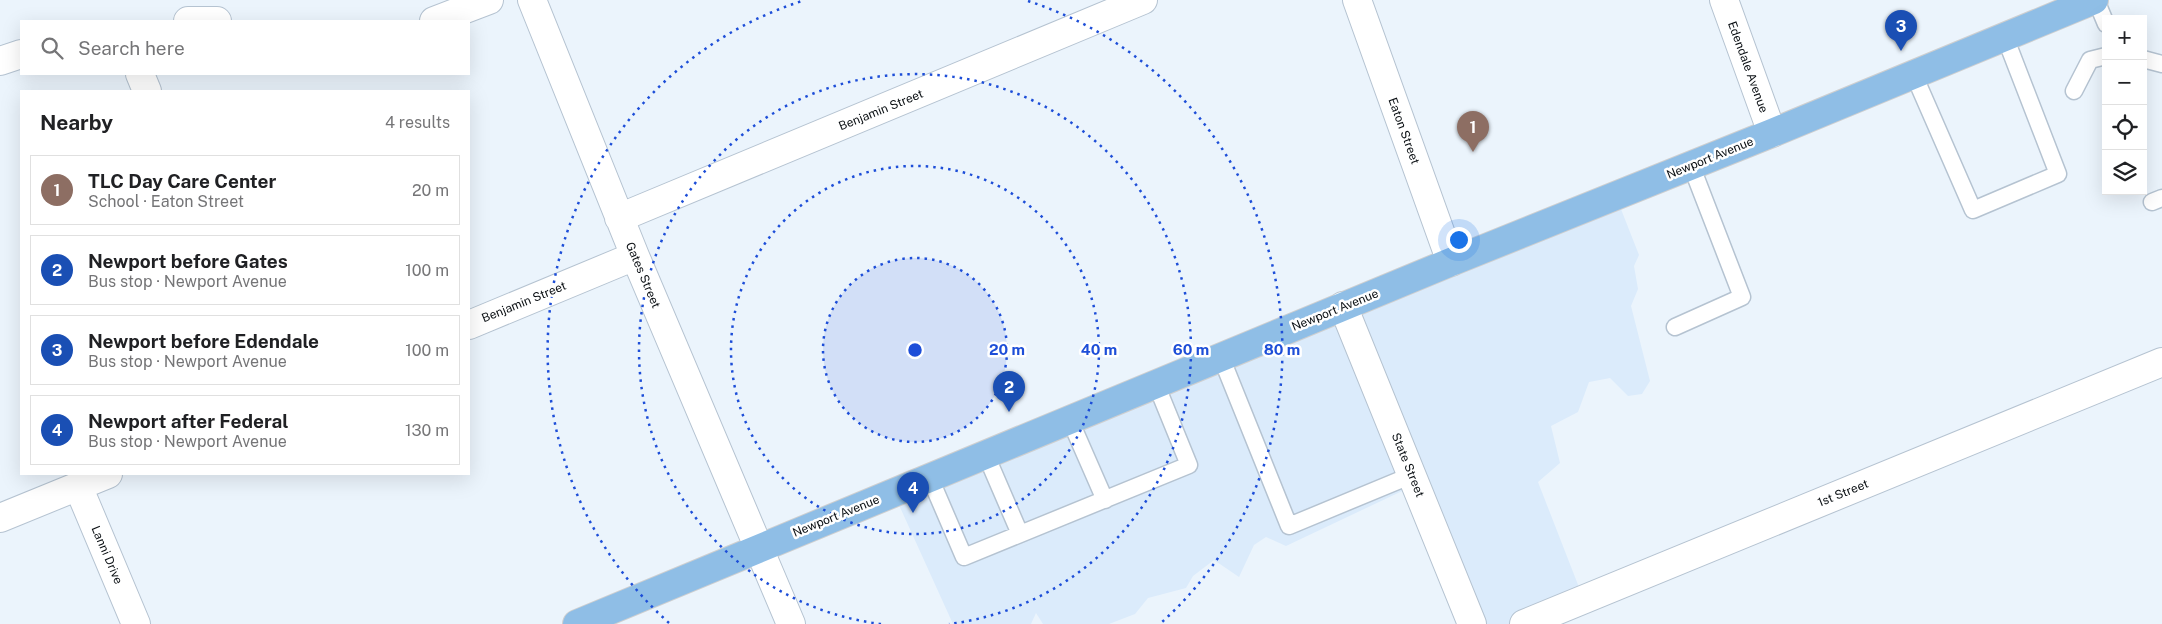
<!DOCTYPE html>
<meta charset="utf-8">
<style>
body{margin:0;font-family:"Public Sans",sans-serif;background:#f2f2f2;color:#202124}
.controls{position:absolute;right:15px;top:15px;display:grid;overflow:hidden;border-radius:0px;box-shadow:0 5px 20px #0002}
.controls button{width:45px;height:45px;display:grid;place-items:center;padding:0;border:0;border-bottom:1px solid #e0e0e0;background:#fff;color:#202124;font:25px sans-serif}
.you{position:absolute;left:1458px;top:239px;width:18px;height:18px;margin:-12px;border:4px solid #fff;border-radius:50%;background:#1a73e8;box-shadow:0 0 0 8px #1a73e833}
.badge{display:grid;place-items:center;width:32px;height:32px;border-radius:50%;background:#7c3aed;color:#fff;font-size:16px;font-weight:700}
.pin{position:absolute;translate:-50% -41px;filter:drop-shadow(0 1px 2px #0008)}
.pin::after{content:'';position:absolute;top:26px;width:18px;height:15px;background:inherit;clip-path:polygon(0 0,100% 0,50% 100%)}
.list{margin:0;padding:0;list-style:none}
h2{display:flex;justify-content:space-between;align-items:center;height:65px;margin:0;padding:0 20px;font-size:21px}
h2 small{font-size:16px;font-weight:400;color:#757577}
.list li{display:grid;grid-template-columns:32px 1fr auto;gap:15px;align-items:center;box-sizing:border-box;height:70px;margin:0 10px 10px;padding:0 10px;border:1px solid #e0e0e0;border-radius:0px}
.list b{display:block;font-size:19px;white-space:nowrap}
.list p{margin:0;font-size:16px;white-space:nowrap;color:#757577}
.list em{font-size:16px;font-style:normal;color:#757577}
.icon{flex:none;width:28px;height:28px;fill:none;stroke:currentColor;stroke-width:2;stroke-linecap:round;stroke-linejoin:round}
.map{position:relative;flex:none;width:2162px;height:624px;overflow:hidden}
.search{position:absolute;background:#fff;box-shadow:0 5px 20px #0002;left:20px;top:20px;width:450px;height:55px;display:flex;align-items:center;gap:12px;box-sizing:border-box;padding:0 18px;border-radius:0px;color:#757577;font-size:19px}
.panel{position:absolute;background:#fff;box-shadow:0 5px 20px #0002;left:20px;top:90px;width:450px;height:385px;border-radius:0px}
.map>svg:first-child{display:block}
.built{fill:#dbebfb}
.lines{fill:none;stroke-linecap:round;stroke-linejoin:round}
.lane-casing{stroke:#b5c3d1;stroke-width:19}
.street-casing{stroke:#b5c3d1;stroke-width:30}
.primary-casing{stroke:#cecfd0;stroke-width:30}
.lane{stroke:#fff;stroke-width:16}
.street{stroke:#fff;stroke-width:28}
.primary{stroke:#8fbee6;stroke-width:28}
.ring{fill:none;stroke:#1d4ed8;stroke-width:2.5;stroke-dasharray:2.5 5}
.labels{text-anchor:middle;stroke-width:5;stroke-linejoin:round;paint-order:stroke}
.street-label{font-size:12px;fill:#090e12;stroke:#fff}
.centre{fill:#1d4ed8;stroke:#fff;stroke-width:2.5}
.ring-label{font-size:15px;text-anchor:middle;font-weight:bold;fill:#1d4ed8;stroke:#fff;stroke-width:5;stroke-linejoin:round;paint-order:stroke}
</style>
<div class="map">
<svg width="2162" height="624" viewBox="0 0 2162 624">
<rect width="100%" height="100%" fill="#ebf4fc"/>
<!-- built -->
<path class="built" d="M1617 199 1639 255 1634 266 1638 289 1631 306 1650 381 1642 394 1628 396 1610 378 1589 382 1578 412 1551 426 1560 463 1538 482 1582 595 1518 624H1480L1417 484 1286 546 1266 537 1254 545 1239 577 1214 560 1193 576 1186 588 1148 598 1135 614 1109 624H1043L1036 613 1031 624H953L894 494Z"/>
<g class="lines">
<defs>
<path id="lane" d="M2096 0 2106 24
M2143 59 2162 64
M1914 75 1973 210 2058 174 2005 37
M2074 91 2090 60 2106 56
M2152 202 2162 198
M1675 327 1742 297 1691 165
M1221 357 1289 526 1412 475
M1070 420 1105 500
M986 455 1020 534
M930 478 964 557 1189 465 1156 384"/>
<path id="street" d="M532 0 635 256 791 624
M1357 0 1451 262
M1724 0 1772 133
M188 21H217
M434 21 489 0
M0 61 21 54
M140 74 147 91
M619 218 1143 0
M1343 306 1472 624
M469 325 635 256
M78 486 136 624
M0 518 108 474
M1524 624 2162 362"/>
<path id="primary" d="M577 624 1451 262 1772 133 2094 0"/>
</defs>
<!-- lane casing -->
<use href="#lane" class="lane-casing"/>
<!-- street casing -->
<use href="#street" class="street-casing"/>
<!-- primary casing -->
<use href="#primary" class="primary-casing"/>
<!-- lane -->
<use href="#lane" class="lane"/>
<!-- street -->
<use href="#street" class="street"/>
<!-- primary -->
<use href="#primary" class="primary"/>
</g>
<!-- distance rings -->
<circle cx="915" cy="350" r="92" fill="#1d4ed8" fill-opacity=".12"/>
<g class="ring">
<circle cx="915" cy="350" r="92"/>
<circle cx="915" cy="350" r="184"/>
<path d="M881 624A276 276 0 1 1 949 624"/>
<path d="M669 623A367 367 0 0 1 802 1M1028 1A367 367 0 0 1 1161 623"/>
</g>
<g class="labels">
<!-- street labels -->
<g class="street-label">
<text transform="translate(1748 67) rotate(70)" y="4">Edendale Avenue</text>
<text transform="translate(881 110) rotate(-22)" y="4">Benjamin Street</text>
<text transform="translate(1404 131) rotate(70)" y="4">Eaton Street</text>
<text transform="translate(1710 158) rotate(-22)" y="4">Newport Avenue</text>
<text transform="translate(643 275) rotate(67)" y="4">Gates Street</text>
<text transform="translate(524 302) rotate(-22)" y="4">Benjamin Street</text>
<text transform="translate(1335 310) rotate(-22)" y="4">Newport Avenue</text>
<text transform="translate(1408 465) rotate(68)" y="4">State Street</text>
<text transform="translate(1843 493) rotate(-22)" y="4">1st Street</text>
<text transform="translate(836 516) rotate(-22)" y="4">Newport Avenue</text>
<text transform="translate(107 555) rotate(67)" y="4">Lanni Drive</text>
</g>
</g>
<circle cx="915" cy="350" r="8" class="centre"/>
<g class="ring-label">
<text x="1007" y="355">20 m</text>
<text x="1099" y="355">40 m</text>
<text x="1191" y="355">60 m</text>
<text x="1282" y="355">80 m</text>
</g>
</svg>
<div class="controls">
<button>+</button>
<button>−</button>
<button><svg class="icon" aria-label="locate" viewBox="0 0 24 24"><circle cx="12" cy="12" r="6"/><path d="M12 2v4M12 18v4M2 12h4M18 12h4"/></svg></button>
<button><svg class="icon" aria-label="layers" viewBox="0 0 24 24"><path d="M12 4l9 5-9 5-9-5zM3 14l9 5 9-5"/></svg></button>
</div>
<div class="you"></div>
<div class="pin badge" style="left:1473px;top:152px;background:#8d6e63">1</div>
<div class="pin badge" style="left:1009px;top:412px;background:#1a4fb4">2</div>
<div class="pin badge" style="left:1901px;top:51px;background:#1a4fb4">3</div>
<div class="pin badge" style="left:913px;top:513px;background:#1a4fb4">4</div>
<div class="search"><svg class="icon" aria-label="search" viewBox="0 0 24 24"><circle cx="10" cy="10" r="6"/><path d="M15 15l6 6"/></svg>Search here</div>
<section class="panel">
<h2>Nearby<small>4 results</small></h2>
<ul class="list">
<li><span class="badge" style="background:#8d6e63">1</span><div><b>TLC Day Care Center</b><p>School · Eaton Street</p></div><em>20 m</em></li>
<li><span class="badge" style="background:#1a4fb4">2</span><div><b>Newport before Gates</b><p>Bus stop · Newport Avenue</p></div><em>100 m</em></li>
<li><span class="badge" style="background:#1a4fb4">3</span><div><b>Newport before Edendale</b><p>Bus stop · Newport Avenue</p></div><em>100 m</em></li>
<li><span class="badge" style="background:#1a4fb4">4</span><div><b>Newport after Federal</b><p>Bus stop · Newport Avenue</p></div><em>130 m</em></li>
</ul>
</section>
</div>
